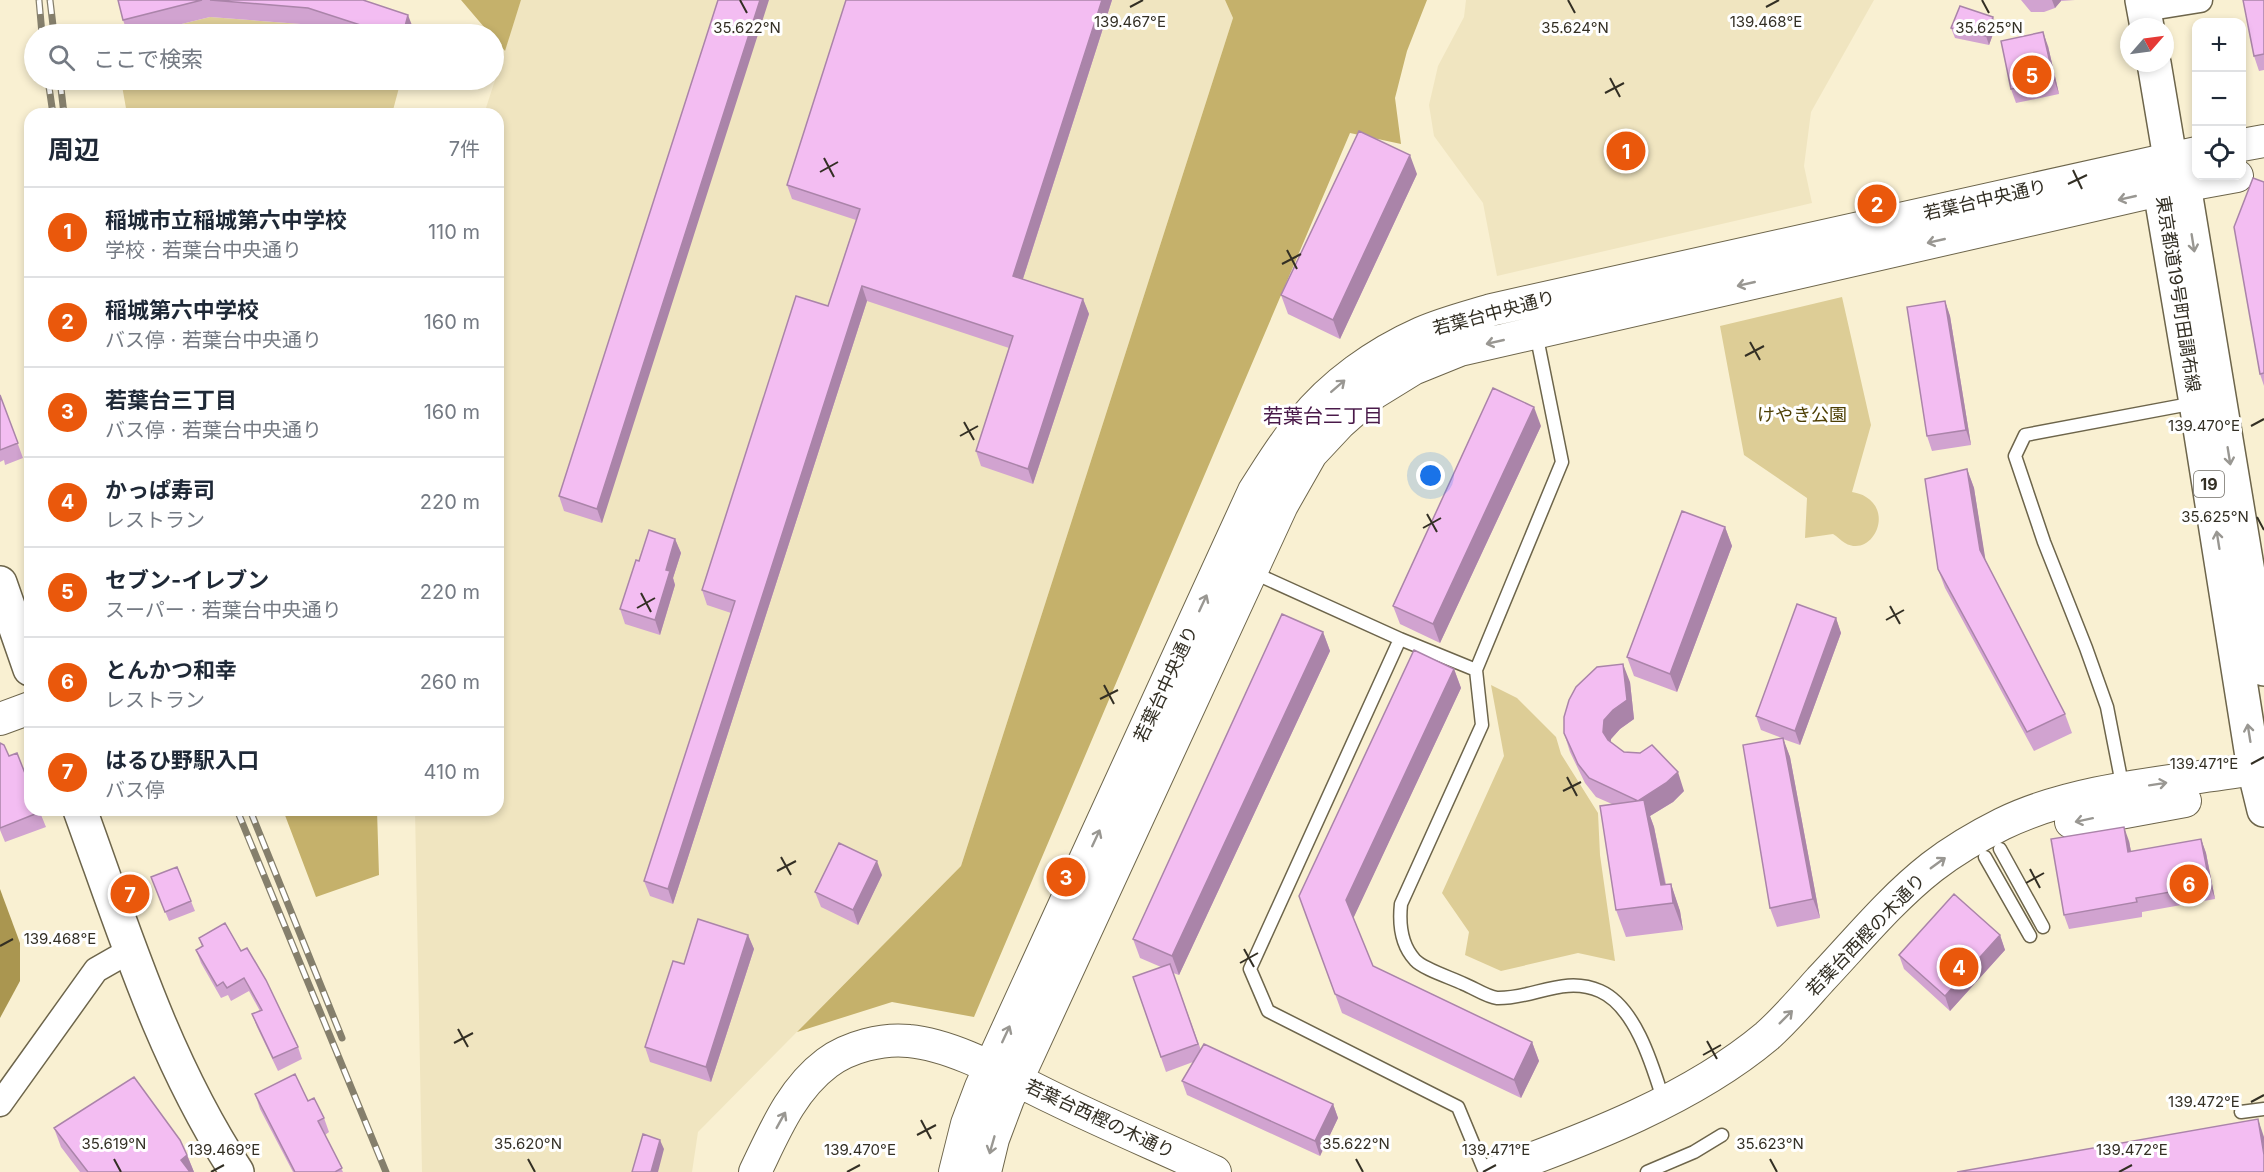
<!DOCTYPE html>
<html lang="ja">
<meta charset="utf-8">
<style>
body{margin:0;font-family:Inter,"Noto Sans JP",sans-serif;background:#f6f6f7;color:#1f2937}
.controls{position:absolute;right:18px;top:18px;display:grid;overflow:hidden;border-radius:12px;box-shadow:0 3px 9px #0003}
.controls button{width:54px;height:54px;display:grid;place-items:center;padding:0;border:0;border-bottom:2px solid #e0e1e3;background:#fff;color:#1f2937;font:30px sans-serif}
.compass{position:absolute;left:2120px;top:18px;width:54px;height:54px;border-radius:50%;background:#fff;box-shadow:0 3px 9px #0003;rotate:62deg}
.you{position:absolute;left:1431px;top:476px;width:21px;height:21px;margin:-15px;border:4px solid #fff;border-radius:50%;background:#1a73e8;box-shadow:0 0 0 9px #1a73e833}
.badge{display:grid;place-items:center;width:39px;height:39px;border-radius:50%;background:#ea580c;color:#fff;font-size:20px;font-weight:700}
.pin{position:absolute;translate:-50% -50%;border:3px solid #fff;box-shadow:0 2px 6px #0006}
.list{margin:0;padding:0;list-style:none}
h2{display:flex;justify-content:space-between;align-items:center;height:78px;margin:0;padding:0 24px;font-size:26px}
h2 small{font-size:20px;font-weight:400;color:#747a83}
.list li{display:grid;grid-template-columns:39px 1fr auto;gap:18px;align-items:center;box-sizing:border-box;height:90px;padding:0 24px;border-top:2px solid #e0e1e3}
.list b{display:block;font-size:22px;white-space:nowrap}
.list p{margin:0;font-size:20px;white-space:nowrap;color:#747a83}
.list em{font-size:20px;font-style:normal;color:#747a83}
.icon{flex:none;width:33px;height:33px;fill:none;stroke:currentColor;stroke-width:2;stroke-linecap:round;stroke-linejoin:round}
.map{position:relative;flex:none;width:2264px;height:1172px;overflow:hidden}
.search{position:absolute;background:#fff;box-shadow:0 3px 9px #0003;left:24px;top:24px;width:480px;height:66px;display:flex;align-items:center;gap:15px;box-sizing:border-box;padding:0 21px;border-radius:33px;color:#747a83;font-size:22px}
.panel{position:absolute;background:#fff;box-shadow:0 3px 9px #0003;left:24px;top:108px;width:480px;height:708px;border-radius:18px}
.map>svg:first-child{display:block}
.built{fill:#f0e5c0}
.green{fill:#ddcd96}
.forest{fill:#c5b16b}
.water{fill:#aa9650}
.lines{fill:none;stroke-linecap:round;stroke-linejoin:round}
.service-casing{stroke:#6d654b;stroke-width:15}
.minor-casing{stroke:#6d654b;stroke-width:27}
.tertiary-casing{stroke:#6d654b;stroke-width:34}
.secondary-casing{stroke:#6d654b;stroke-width:36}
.primary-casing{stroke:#6d654b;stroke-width:36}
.service{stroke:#fff;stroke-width:12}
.minor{stroke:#fff;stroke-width:24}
.tertiary{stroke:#fff;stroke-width:32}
.secondary{stroke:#fff;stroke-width:33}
.primary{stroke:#fff;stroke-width:33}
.rail-casing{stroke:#857f6c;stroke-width:7}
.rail{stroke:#fff;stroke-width:4.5;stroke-dasharray:14;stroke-linecap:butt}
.wall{fill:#d1a3d0}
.shaded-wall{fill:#aa84a9}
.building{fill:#f3bdf2;stroke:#aa84a9;stroke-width:1.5}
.oneway{stroke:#999792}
.ticks{fill:none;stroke:#332f24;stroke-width:2}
.labels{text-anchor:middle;stroke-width:6;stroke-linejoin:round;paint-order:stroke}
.shield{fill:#fff;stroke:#706d66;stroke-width:1.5}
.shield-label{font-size:16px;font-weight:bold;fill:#332f24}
.street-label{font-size:18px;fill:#332f24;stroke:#fff}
.park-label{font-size:18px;fill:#4d3f04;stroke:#fff}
.neighbourhood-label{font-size:20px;fill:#491949;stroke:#fff}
.ticks-label{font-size:15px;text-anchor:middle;fill:#332f24;stroke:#fff;stroke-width:6;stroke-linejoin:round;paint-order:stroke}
</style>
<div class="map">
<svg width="2264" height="1172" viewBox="0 0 2264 1172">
<rect width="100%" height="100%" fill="#f9f0d2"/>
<!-- built -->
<path class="built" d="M521 0H1225L1233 18 961 866 698 1132 692 1172H422L415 810H498V114H484Z
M1466 0H1874L1811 112 1804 166 1812 203 1497 276 1483 203 1434 136 1429 105 1438 66 1464 17Z"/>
<!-- green -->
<path class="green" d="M210 17 314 25 342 34H141Z
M121 80H401L392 114H127Z
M1842 297 1871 425 1852 492C1856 493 1862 494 1866 497 1894 514 1871 558 1845 543 1841 541 1837 536 1833 534L1805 538 1807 498 1744 455 1720 326Z
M1491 685 1517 698 1556 737 1561 754 1598 813 1600 855 1615 961 1578 953 1501 971 1465 955 1469 932 1442 893 1504 756Z"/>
<!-- forest -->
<path class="forest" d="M461 0H521L505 51 494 38V34H490Z
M1225 0H1427L1407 51 1395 98 1401 144 1350 133 974 1017 892 1002 797 1032 961 866 1233 18Z
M283 810H377L379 875 316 897Z"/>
<!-- water -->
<path class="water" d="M0 889 20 943V981L0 1018Z"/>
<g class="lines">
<defs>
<path id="service" d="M1536 333 1562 462 1476 670 1482 725 1401 904C1399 923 1401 945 1415 960 1423 969 1452 978 1464 984 1474 988 1487 997 1497 998 1533 999 1564 975 1600 991 1636 1007 1653 1067 1664 1102
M1252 572 1400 639 1476 670
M1400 639 1250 969 1268 1011 1458 1107 1485 1172
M2123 789 2107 707 2086 648 2044 542 2015 456 2025 435 2195 403
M2000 849 2043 927
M1985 857 2030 936
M2241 1112 2264 1109
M1647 1172 1694 1152 1722 1135"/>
<path id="minor" d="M2144 9 2200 0
M0 1104 96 970 131 950"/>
<path id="tertiary" d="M2242 145 2264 141
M0 719 30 708
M2071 822 2185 801
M755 1172C774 1133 791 1090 827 1063 848 1047 883 1038 909 1041 955 1045 1011 1078 1053 1098 1106 1124 1161 1147 1215 1172
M955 1172 967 1124 981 1087 1254 491C1269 468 1283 444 1301 423 1332 384 1376 353 1421 333 1444 323 1468 317 1491 310L2196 153
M985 1172 993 1139 1008 1099 1282 505 1311 454 1340 423 1374 393 1413 369 1460 350 2160 190 2237 176
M1496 1172C1587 1139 1692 1099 1767 1036 1786 1019 1803 999 1820 980 1856 942 1891 899 1932 867 1954 850 1978 836 2002 824 2075 788 2174 782 2254 769H2264"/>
<path id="secondary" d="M0 583 30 669
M80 810C125 934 164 1061 237 1172"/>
<path id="primary" d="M2142 0 2147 27
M2154 63 2170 158 2160 190 2196 403 2254 769 2264 810
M2170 158 2184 185 2264 669"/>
</defs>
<!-- service casing -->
<use href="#service" class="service-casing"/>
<!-- minor casing -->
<use href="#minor" class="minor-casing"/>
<!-- tertiary casing -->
<use href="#tertiary" class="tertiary-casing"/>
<!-- secondary casing -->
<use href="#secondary" class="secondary-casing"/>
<!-- primary casing -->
<use href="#primary" class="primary-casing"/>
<!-- service -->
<use href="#service" class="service"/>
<!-- minor -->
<use href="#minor" class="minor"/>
<!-- tertiary -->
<use href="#tertiary" class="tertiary"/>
<!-- secondary -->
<use href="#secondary" class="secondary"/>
<!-- primary -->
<use href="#primary" class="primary"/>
<defs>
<path id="rail" d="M39 0 42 34
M50 0 54 34
M48 80 53 114
M60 80 64 114
M237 810 386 1172
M250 810 342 1038"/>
</defs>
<!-- rail casing -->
<use href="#rail" class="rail-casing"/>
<!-- rail -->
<use href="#rail" class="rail"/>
</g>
<!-- wall -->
<path class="wall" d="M118 0H363L415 33 414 34H342L314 25 210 17 141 34H128L123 20Z
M718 0 602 523 564 511 559 496Z
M846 0H1112L1023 279 1083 299 1089 314 1033 484 981 466 976 451 1009 348 867 301 673 904 650 896 644 881 731 613 707 605 702 590 828 306 856 220 792 199 787 185Z
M2021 0H2075L2061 1 2055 8 2044 12H2031Z
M2264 0V70L2259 71 2254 56Z
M1996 26 1989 45 1955 38 1951 28Z
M2048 46 2059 94 2016 103 2011 89Z
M1417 174 1340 339 1288 314 1281 295Z
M2264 182V386L2260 374Z
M1945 301 1950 316 1971 445 1932 451 1927 436Z
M0 395 23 458 5 465 4 460 0 462Z
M1541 426 1440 643 1400 624 1393 606Z
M1967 469 1974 488 1985 560 2065 714 2072 733 2034 751 1945 588 1938 569Z
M1725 527 1732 546 1677 692 1634 676 1627 657Z
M675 539 681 553 673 578 675 585 660 635 625 624 620 609 639 561Z
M1836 618 1841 633 1800 745 1783 739 1790 757 1820 918 1777 927 1770 908 1782 738 1761 730 1756 716Z
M1323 632 1330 651 1179 975 1173 973 1201 1050 1333 1104 1338 1118 1320 1156 1187 1095 1182 1081 1193 1062 1166 1072 1133 977 1161 967 1140 958 1133 939Z
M1454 669 1461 688 1353 918 1373 966 1532 1042 1539 1061 1521 1098 1342 1013 1299 896Z
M1630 682 1634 719 1620 729 1611 739V743L1684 791 1673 802 1650 816 1654 827 1666 884H1671L1680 911 1683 930 1626 937 1616 910 1612 804 1596 797 1585 783 1570 752 1564 733Z
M0 743 9 756 39 810 46 827 5 842 0 830Z
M2201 839 2206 853 2215 899 2142 912V917L2069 929 2064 915 2129 841 2131 852Z
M177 867 195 911 169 921 155 887Z
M882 875 858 925 821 907 815 892Z
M225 923 298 1047 302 1059 278 1071 257 1027 252 1014 260 1011 249 991 231 1001 228 995 221 998 201 963 196 950 202 947 199 938Z
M748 935 754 949 711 1082 650 1062 645 1047 684 964Z
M2000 935 2005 950 1950 1011 1904 969 1899 955Z
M255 1094 308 1101 324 1118 329 1132 325 1135 343 1172H293L260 1109Z
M54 1128 187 1155 194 1172H80L61 1147Z"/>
<!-- shaded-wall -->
<path class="shaded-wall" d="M760 0H769L602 523 597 509Z
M1102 0H1112L1019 291 1013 276Z
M2052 0H2061V1L2055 8Z
M408 15 415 33 414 34H403Z
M1993 17 1996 26 1989 45 1986 36Z
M2043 32 2048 46 2059 94 2054 80Z
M1410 155 1417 174 1340 339 1333 320Z
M862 286 867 301 673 904 668 889Z
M1083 299 1089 314 1033 484 1028 469Z
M1945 301 1950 316 1971 445 1966 430Z
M1534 407 1541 426 1440 643 1433 624Z
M1967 469 1974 488 1987 569 1980 550Z
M1725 527 1732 546 1677 692 1670 674Z
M675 539 681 553 673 578 675 585 660 635 655 620 666 570Z
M1836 618 1841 633 1800 745 1795 731Z
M1323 632 1330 651 1179 975 1172 956Z
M1623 664 1630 682 1634 719 1620 729 1611 739 1610 751 1603 732 1604 720Z
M1454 669 1461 688 1353 919 1346 900Z
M1783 738 1790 757 1820 918 1813 899Z
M1678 772 1684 791 1673 802 1650 816 1654 827 1669 903 1661 885 1638 801Z
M2124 827 2129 841 2134 867 2128 852Z
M2201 839 2206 853 2215 899 2210 885Z
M877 861 882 875 858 925 853 910Z
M1671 884 1680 911 1683 930 1673 903Z
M748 935 754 949 711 1082 706 1067Z
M2000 935 2005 950 1950 1011 1945 996Z
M1532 1042 1539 1061 1521 1098 1514 1080Z
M1333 1104 1338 1118 1320 1156 1315 1141Z
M2258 1119 2264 1137V1155Z
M660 1140 664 1149 658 1172H651Z
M187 1155 194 1172H185L181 1160Z"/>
<!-- building -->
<path class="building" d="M118 0H202L123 20Z
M210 0H363L408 15 403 34H388L308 8Z
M718 0H760L597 509 559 496Z
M846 0H1102L1013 276 1083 299 1028 469 976 451 1013 336 862 286 668 889 644 881 735 601 702 590 796 296 828 306 860 209 787 185Z
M2243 0H2264V54L2254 56Z
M1960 6 1993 17 1986 36 1951 28Z
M2043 32 2054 80 2011 89 2001 41Z
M1359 131 1410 155 1333 320 1281 295Z
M2253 178 2264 182V373L2260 374 2234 227Z
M1945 301 1966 430 1927 436 1907 307Z
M1493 388 1534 407 1433 624 1393 606Z
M0 395 18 443 0 450Z
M1967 469 1980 550 2065 714 2027 732 1938 569 1925 479Z
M1682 511 1725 527 1670 674 1627 657Z
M649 530 675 539 666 570 670 571 655 620 620 609 636 560 639 561Z
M1797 604 1836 618 1795 731 1756 716Z
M1282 614 1323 632 1172 956 1133 939Z
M1414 650 1454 669 1346 900 1373 966 1532 1042 1514 1080 1335 994 1299 896Z
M1623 664 1627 700 1613 710 1604 720 1603 732 1608 740 1624 752 1640 753 1652 745 1678 772 1666 783 1638 801 1589 778 1578 764 1564 733V717L1569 700 1576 687 1597 667Z
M1783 738 1813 899 1770 908 1743 745Z
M0 743 4 745 9 756 17 753 30 786V810H39L40 812 0 828Z
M1644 800 1661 885 1671 884 1673 903 1616 910 1600 806Z
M2124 827 2128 852 2201 839 2210 885 2136 898 2137 902 2064 915 2051 839Z
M839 843 877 861 853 910 815 892Z
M177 867 191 901 165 912 151 877Z
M1954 894 2000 935 1945 996 1899 955Z
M698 919 748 935 706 1067 645 1047 673 961 684 964Z
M225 923 241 951 247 948 266 980 298 1047 273 1058 252 1014 262 1010 244 978 227 988 223 982 217 986 196 950 203 946 199 938Z
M1170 964 1198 1044 1161 1057 1133 977Z
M1204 1044 1333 1104 1315 1141 1182 1081Z
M295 1074 308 1101 314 1098 324 1118 318 1121 342 1168 335 1172H295L255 1094Z
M134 1077 180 1140 187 1155 181 1160 190 1172H88L54 1128Z
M2258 1119 2264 1155V1172H1957Z
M643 1134 660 1140 651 1172H632Z"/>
<!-- one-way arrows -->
<defs><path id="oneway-shaft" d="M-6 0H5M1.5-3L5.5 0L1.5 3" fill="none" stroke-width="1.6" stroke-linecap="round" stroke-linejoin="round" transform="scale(1.5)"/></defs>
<g class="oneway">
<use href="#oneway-shaft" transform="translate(2127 198) rotate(167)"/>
<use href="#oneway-shaft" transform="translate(1936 241) rotate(167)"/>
<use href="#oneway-shaft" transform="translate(2193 243) rotate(81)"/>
<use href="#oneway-shaft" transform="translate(1746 284) rotate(167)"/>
<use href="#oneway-shaft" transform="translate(1495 342) rotate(167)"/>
<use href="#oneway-shaft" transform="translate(1338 386) rotate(-41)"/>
<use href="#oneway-shaft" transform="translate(2229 456) rotate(81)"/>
<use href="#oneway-shaft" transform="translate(2218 540) rotate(-99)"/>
<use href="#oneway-shaft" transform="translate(1203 603) rotate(-65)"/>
<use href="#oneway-shaft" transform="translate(2249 733) rotate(-99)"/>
<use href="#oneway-shaft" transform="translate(2158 784) rotate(-9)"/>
<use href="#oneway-shaft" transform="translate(2084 820) rotate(168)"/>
<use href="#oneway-shaft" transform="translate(1096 838) rotate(-65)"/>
<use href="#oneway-shaft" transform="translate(1938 863) rotate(-36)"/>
<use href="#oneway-shaft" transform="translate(1786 1017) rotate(-45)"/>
<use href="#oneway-shaft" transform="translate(1006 1034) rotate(-65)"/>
<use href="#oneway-shaft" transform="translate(781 1120) rotate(-61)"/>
<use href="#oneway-shaft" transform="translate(992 1145) rotate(106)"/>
</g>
<!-- ticks -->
<path class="ticks" d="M740 0 747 13M1568 0 1575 13M1982 0 1989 13M1130 7 1143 0M1766 7 1779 0M1610 78 1620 97M1605 93 1624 83M824 158 834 177M2073 170 2082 189M820 172 838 162M2068 184 2087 175M1287 250 1297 269M1282 264 1301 254M1750 342 1760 360M1745 356 1764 346M964 422 974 440M2251 426 2264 419M960 436 978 426M1427 514 1437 532M2257 517 2264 530M1423 528 1441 518M641 593 651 612M1890 606 1900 624M637 608 655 598M1886 620 1904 610M1104 685 1114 704M1100 699 1118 690M2251 764 2264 757M1567 777 1577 796M1563 791 1581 782M781 857 791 875M2030 869 2040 888M777 871 796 861M2026 883 2044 873M0 946 13 939M1244 949 1254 967M1240 963 1258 953M458 1029 468 1047M1707 1041 1717 1059M454 1043 473 1033M1703 1055 1721 1045M2251 1102 2264 1095M921 1120 931 1139M917 1135 936 1125M114 1159 121 1172M528 1159 535 1172M1356 1159 1363 1172M1770 1159 1777 1172M211 1172 224 1165M847 1172 860 1165M1483 1172 1496 1165M2119 1172 2132 1165"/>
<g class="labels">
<!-- shield labels -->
<rect class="shield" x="2194" y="471" width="30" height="26" rx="4.5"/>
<g class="shield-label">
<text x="2209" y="490">19</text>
</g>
<!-- street labels -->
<g class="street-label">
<text transform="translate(1985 200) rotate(-13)" y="6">若葉台中央通り</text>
<text transform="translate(2178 294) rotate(81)" y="6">東京都道19号町田調布線</text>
<text transform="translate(1494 313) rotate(-15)" y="6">若葉台中央通り</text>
<text transform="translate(1166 684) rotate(-65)" y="6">若葉台中央通り</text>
<text transform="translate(1866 935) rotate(-46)" y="6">若葉台西樫の木通り</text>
<text transform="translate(1100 1119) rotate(25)" y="6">若葉台西樫の木通り</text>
</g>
<!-- park labels -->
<g class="park-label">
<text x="1802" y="421">けやき公園</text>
</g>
<!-- neighbourhood labels -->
<g class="neighbourhood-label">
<text x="1323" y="423">若葉台三丁目</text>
</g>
</g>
<g class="ticks-label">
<text x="1766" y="27">139.468°E</text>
<text x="1130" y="27">139.467°E</text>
<text x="747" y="33">35.622°N</text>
<text x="1575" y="33">35.624°N</text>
<text x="1989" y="33">35.625°N</text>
<text x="2204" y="431">139.470°E</text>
<text x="2215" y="522">35.625°N</text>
<text x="2204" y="769">139.471°E</text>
<text x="60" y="944">139.468°E</text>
<text x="2204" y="1107">139.472°E</text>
<text x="114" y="1149">35.619°N</text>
<text x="528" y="1149">35.620°N</text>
<text x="1356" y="1149">35.622°N</text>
<text x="1770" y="1149">35.623°N</text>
<text x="224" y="1155">139.469°E</text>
<text x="860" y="1155">139.470°E</text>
<text x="1496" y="1155">139.471°E</text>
<text x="2132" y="1155">139.472°E</text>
</g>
</svg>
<div class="controls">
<button>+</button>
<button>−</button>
<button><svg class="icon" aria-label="locate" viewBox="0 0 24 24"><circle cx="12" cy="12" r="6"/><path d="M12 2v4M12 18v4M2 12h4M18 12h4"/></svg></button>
</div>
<svg class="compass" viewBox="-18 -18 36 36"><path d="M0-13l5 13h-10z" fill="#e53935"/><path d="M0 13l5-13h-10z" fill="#747a83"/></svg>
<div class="you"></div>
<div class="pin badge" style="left:1626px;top:151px">1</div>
<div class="pin badge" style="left:1877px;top:204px">2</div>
<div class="pin badge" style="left:1066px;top:877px">3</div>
<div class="pin badge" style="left:1959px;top:967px">4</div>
<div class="pin badge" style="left:2032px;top:75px">5</div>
<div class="pin badge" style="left:2189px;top:884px">6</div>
<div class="pin badge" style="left:130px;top:894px">7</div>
<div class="search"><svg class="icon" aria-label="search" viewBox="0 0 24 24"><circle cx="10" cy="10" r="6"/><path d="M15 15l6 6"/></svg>ここで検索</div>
<section class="panel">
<h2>周辺<small>7件</small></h2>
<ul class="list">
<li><span class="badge">1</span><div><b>稲城市立稲城第六中学校</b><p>学校 · 若葉台中央通り</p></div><em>110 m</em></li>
<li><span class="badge">2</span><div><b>稲城第六中学校</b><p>バス停 · 若葉台中央通り</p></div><em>160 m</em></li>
<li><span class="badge">3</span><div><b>若葉台三丁目</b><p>バス停 · 若葉台中央通り</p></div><em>160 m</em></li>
<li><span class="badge">4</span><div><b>かっぱ寿司</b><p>レストラン</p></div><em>220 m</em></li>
<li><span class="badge">5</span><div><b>セブン-イレブン</b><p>スーパー · 若葉台中央通り</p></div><em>220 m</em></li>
<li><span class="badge">6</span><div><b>とんかつ和幸</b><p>レストラン</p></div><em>260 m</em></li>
<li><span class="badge">7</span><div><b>はるひ野駅入口</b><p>バス停</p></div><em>410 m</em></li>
</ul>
</section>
</div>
